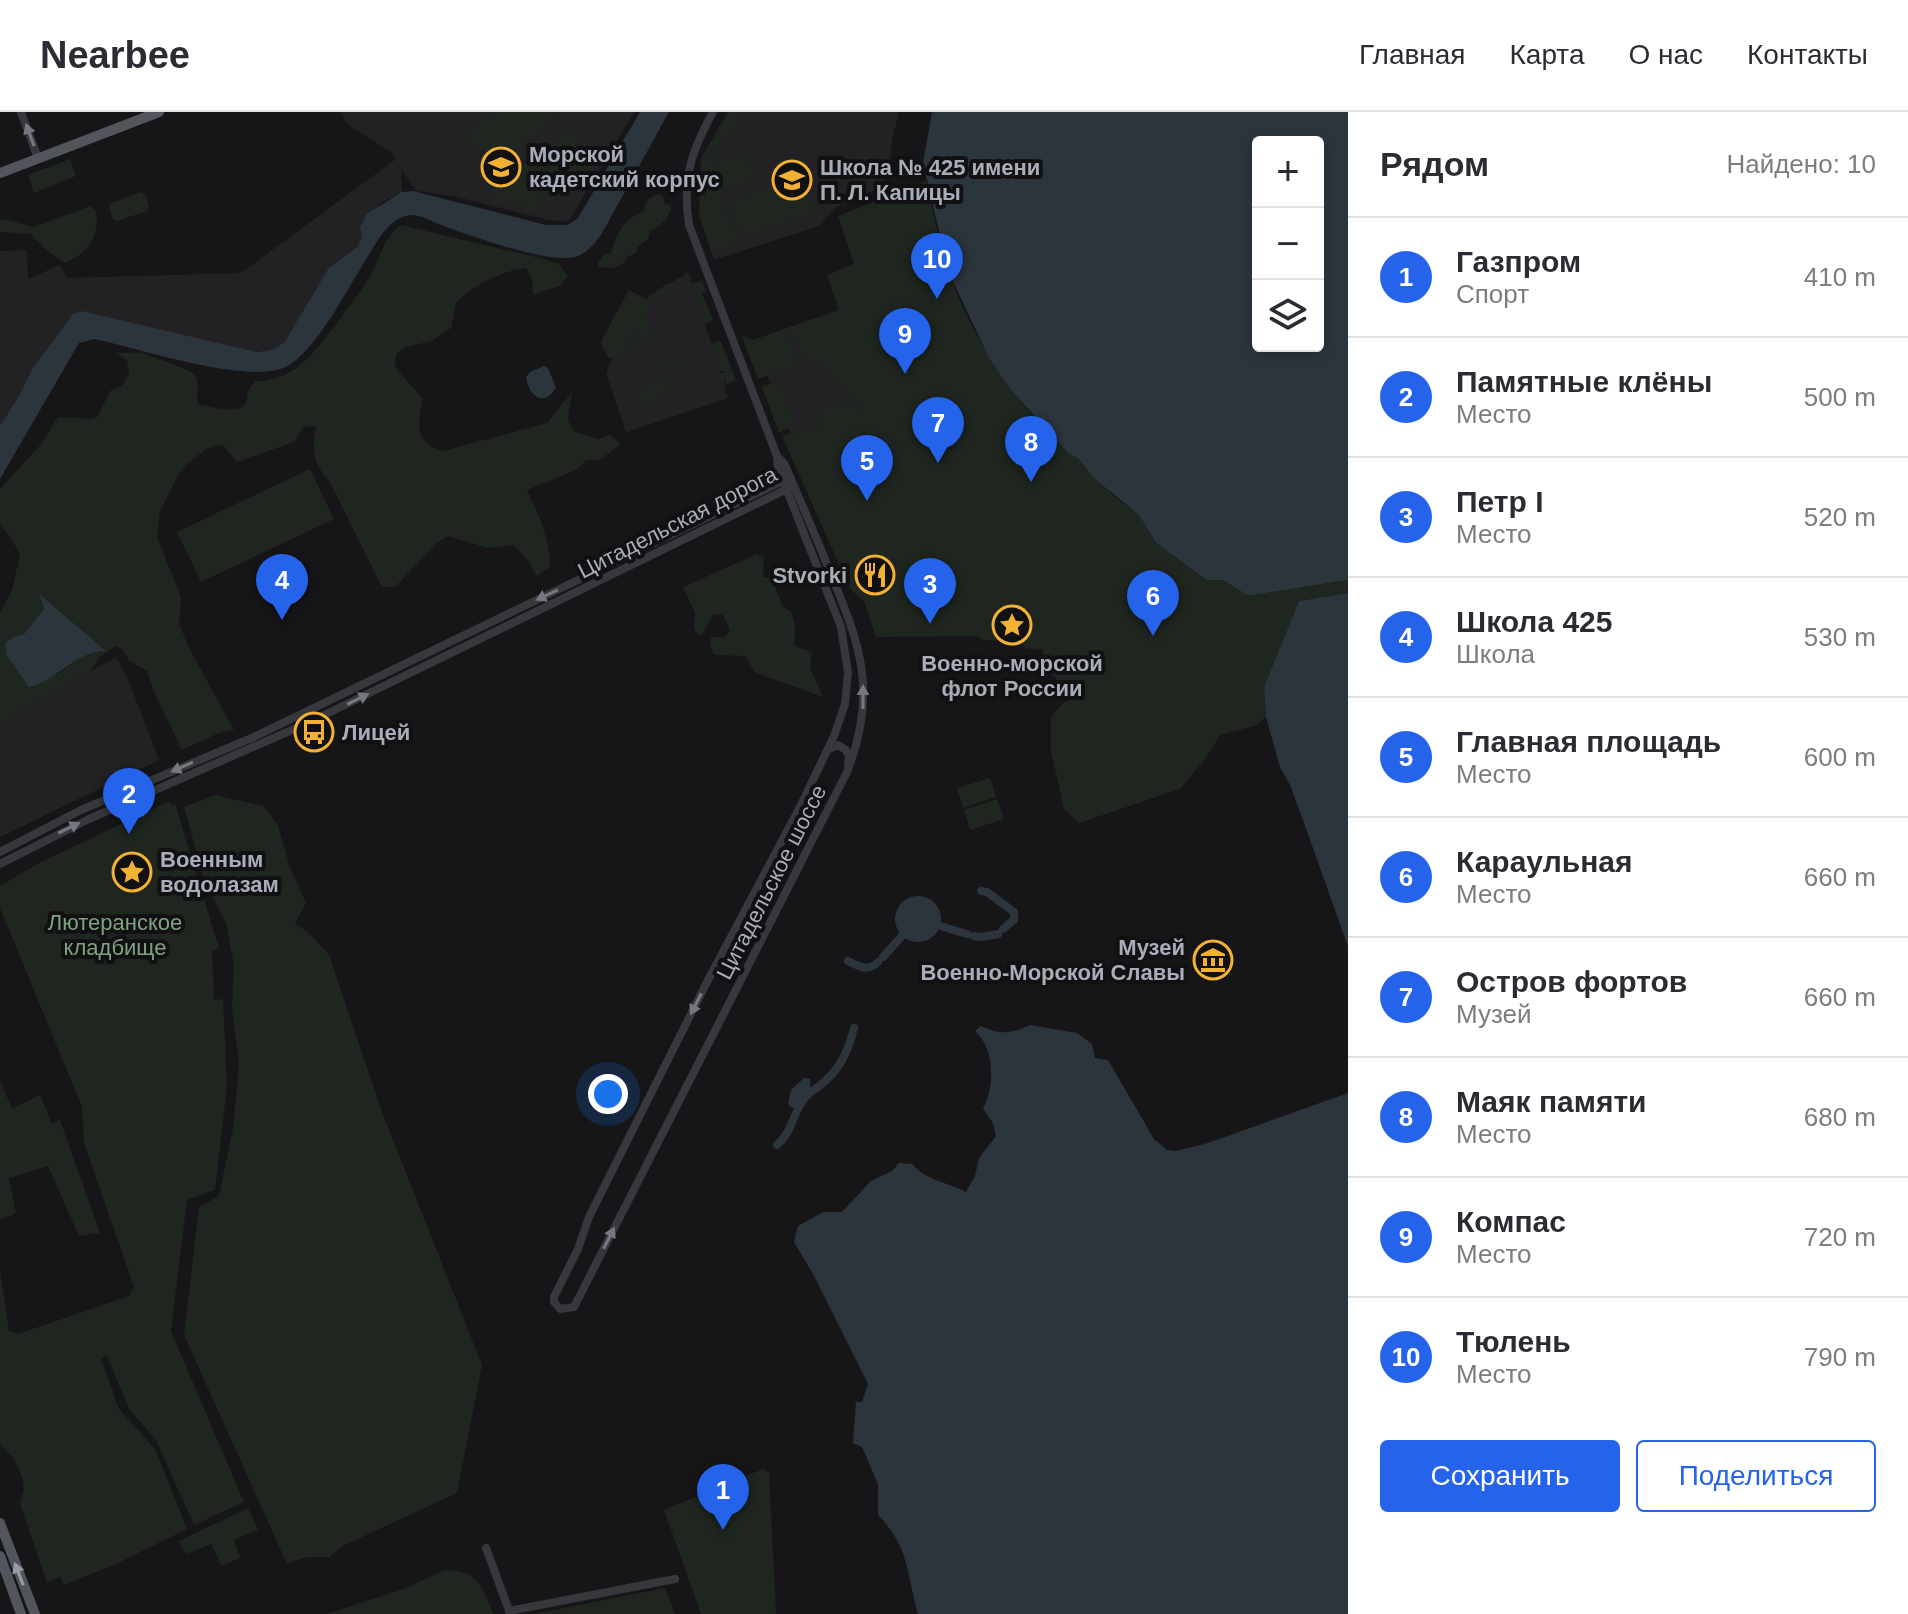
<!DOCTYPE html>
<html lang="ru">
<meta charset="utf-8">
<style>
body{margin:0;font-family:Arial,sans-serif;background:#f7f7f7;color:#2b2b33}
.controls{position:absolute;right:24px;top:24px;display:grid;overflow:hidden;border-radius:8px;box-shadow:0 4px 12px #0003}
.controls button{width:72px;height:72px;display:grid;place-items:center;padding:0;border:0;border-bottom:2px solid #e1e1e2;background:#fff;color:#2b2b33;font:40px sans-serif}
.you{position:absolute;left:608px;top:982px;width:28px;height:28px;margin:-20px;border:6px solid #fff;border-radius:50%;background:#1a73e8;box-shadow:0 0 0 12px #1a73e833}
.badge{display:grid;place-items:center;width:52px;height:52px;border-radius:50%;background:#2563eb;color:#fff;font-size:26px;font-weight:700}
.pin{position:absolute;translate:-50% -66px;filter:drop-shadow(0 2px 4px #0008)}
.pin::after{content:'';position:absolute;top:42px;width:28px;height:24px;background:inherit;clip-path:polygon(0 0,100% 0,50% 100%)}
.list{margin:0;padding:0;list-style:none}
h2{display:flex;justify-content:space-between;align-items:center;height:104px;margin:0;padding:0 32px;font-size:34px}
h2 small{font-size:26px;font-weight:400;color:#7c7c81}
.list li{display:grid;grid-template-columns:52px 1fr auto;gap:24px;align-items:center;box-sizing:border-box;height:120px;padding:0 32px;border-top:2px solid #e1e1e2}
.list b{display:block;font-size:30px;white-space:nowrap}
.list p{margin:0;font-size:26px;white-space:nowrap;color:#7c7c81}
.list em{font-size:26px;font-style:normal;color:#7c7c81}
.actions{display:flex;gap:16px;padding:24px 32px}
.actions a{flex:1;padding:18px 0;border:2px solid #2563eb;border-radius:8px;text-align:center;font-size:28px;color:#2563eb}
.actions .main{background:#2563eb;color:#fff}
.icon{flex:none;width:44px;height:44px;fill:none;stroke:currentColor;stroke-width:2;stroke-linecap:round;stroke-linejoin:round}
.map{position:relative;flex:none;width:1348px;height:1502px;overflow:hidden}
header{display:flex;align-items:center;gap:48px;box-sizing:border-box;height:112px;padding:0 40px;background:#fff;border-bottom:2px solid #e1e1e2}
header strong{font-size:38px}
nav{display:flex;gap:44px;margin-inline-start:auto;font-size:28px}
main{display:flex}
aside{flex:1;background:#fff}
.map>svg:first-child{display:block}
.built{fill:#222225}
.green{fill:#1e261f;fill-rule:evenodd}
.water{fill:#2c353c;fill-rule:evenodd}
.pier{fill:#161618}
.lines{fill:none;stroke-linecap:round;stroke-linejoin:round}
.canal{stroke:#2c353c;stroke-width:8}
.minor{stroke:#37383d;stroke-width:8}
.major{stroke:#53555c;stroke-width:10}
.oneway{fill:#757881}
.oneway2{fill:#979ba6}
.labels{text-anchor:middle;stroke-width:8;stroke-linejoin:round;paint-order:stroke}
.poi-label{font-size:22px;font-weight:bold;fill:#a8adb8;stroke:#111113;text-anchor:start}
.street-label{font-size:22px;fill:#a8adb8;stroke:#111113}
.park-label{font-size:22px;fill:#7fa381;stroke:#111113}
</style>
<header>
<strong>Nearbee</strong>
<nav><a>Главная</a><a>Карта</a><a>О нас</a><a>Контакты</a></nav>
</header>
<main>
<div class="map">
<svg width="1348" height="1502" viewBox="0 0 1348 1502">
<rect width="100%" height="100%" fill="#161618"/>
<!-- built -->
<path class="built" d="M341 0H634L568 110 549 108 453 84 416 79 401 57 402 80 381 91 357 135 328 157 284 232 271 238 257 240 82 199 31 259 20 282 0 314V139L27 138 28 167 60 153 67 166 241 161 396 47 393 42 346 11Z
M728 0H899L892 28 889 61 880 76 835 96 819 114 714 148 699 104 701 46Z
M688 160 721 261 728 259 731 266 724 270 728 286 626 320 606 261 610 252 649 185Z
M813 207 869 280 862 299 795 333 753 228Z
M116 545 126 562 159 648 0 725V611Z"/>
<!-- green -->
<path class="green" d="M494 0H563L491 57 464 24Z
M728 0H739V19L724 28 711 44 713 60 725 87 721 96 728 103 738 132 712 140 699 103 702 47Z
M571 15 599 51 546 93 518 57Z
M745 41 754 68 725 78 715 52Z
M70 47 76 64 34 81 28 63Z
M514 56 544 94 535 98 491 87 492 74Z
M804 63 816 100 741 125 729 90Z
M926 69C933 99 939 131 949 160 970 222 1006 275 1050 323L1056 326 1069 342 1078 346 1114 384 1139 403 1156 431 1207 468H1223L1247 483H1252L1348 468V481L1299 489 1264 575 1266 605 1257 613 1220 623 1206 646 1180 677 1079 711 1064 697 1051 639V605L1063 591 1074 585 1052 562 1042 537H1027L1021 530 983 528 977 524 876 525 864 489 850 477 782 324 793 320 795 323 800 321 801 317 803 322 818 317 817 312 820 298 846 289 861 299 864 291 860 292 853 287 816 246 804 250 797 225 789 229 799 252 758 267 741 222 753 228 839 198 827 163 854 152 838 104Z
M141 80 145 82 149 94 147 99 117 109 113 107 109 95 111 91Z
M658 82 663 84 664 91 671 94C670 106 660 114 650 120L648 127 637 135V140L627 145 625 150 615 156 598 155V151L605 142 611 141C616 122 625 104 644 100 644 89 649 86 658 82Z
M91 94 96 99C100 124 88 141 65 151L51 142 30 122 0 120V107C13 108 22 113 34 115Z
M401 113 548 148 560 153 568 164 559 174 533 183 532 168 526 156C501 159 474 173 456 191L451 216 432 229 406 235 396 242 395 255 423 287C417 311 415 332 443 339L547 311 572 280 568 307 573 319 598 327 610 323 621 332 600 348H587L576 358 527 378C539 404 550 426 550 455L536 464 531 452 514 433 488 436 448 424 437 431 395 475H382L331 372C314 352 311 340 316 315L304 314 294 330 237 350 223 333 206 337 186 353 178 363 160 399 157 425 181 485 179 511 189 536 234 618 219 621 182 638 153 578 147 559 129 549 123 538 117 534 100 544 90 560 0 611V501L12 478 20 443 10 424 0 413V377L42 331 58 305 92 307 98 304 110 279 122 274 129 262 127 248 115 241C124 241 133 240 141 241 147 242 190 258 194 262 201 270 194 283 199 293 214 294 251 308 247 281L255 269C297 271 322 231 344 201 352 189 362 178 369 166 379 149 384 123 401 113ZM39 484 105 539C85 540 72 551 57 563L13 525 24 522 44 497Z
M702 169 706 180 702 182 713 208 704 212 691 172Z
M668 171 671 176C635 197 645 204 658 239H651L640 219H633L628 226 634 231 638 246 647 249 641 257 647 263 663 256 659 243 663 252 678 246 688 248 645 266 629 237 618 247 609 246 603 237 601 229 629 178 646 187Z
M719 229 722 232 736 268 726 273V259H720L711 233Z
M663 264 669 268 668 281 655 285 658 291 646 293V296L642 298C634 279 649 272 663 264Z
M780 268 790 271 781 276 795 312 779 321 762 275Z
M310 357 334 407 201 470 177 420Z
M757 442 764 446 763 465 772 466 783 495 791 499 795 514V534L812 540 810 556 823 585 754 560 746 544 715 543 710 536 711 525H725L730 518 723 503 714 502 701 524 694 517 695 501 683 475Z
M990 666 996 685 963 696 957 676Z
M215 683 264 694 278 713 289 753 306 791 295 811 311 823 329 843 382 1000 482 1253 457 1381 345 1433 329 1445H307L287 1452 184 1223 199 1095 219 1084 233 1017 239 951 232 896 234 853 226 811 205 771 184 695Z
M997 687 1004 707 970 718 964 698Z
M169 689 172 693 175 692 219 836 212 839 214 888 223 887 227 974 215 1078 187 1088 171 1219 244 1390 194 1413 156 1328 129 1297 107 1244 101 1247 119 1297 155 1337 187 1417 116 1452 64 1473 60 1465 47 1471 20 1392 24 1376 22 1365 14 1347 0 1332V1158L9 1219 18 1222 129 1184 134 1175 84 1031 82 995 0 796V774L39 751Z
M0 968 12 997 40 983 52 1012 60 1008 100 1121 79 1124 48 1054 9 1066 16 1101 0 1108Z
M763 1357 769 1360 776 1502H701L664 1398Z
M248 1396 258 1418 234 1428 240 1446 222 1454 211 1432 186 1442 179 1429Z
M444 1458C479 1459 482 1473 493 1502H327L406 1476Z
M665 1476 675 1502H534Z"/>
<!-- water -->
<path class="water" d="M640 0H669L602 121C596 131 586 142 575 145 549 152 467 123 439 112 428 108 417 100 405 104 385 110 373 137 362 154 344 183 319 232 291 252 257 277 136 235 94 227L79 231 0 367V314L20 282 31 259 73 202 82 199 257 240 271 238 284 231 328 157 357 135 362 125 360 116 367 102 402 80 413 79 546 113H568L578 106Z
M932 0H1348V468L1252 483H1247L1223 468H1207L1156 431 1139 403 1094 366 1078 346 1069 342 1012 279 989 246 949 161 923 51ZM1258 30H1318V234H1258Z
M544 254 548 256 556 276C543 296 529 284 526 265L530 260Z
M1348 481V835L1291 675 1280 655 1266 605 1264 575 1299 489Z
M39 482 106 539C76 539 58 568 29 575L6 542 5 532 13 525 24 522 44 497Z
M895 807a23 23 0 1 1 46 0a23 23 0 1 1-46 0Z
M1030 913 1077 921 1092 932 1095 946 1108 948 1154 1027 1167 1038 1176 1039 1208 1031 1348 981V1502H918C907 1462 909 1434 878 1403V1372L862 1335 853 1331 856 1290H862L868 1272 813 1162 794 1130 798 1114 823 1100H842L871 1069 892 1059 899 1051 912 1052C927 1069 947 1070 966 1080L975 1064 979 1046 996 1024 993 1011 983 997C995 974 995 937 975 919L981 914C1001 923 1010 922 1030 913Z
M804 966 810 967 811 981 801 994 792 996 788 992 791 978Z"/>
<!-- pier -->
<path class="pier" d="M1301 703 1348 835V839L1344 837 1298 706Z"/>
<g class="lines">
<!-- canal -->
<path class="canal" d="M981 779 987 780 1014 800V808L1003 817
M940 814 967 822
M974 824 982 825 998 822
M883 845 902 824
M848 849C859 855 868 860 878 850
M777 1033C793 1020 792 1001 805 986 810 979 818 976 824 970 841 956 849 937 854 916"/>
<!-- minor -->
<path class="minor" d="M21 0 38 46
M713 0C691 40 682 66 689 113L777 344 785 353C800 389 816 424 830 460 861 534 878 581 847 660 757 839 665 1017 574 1195L560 1197 554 1190V1185L578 1137 589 1105 707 870 800 695 834 624 845 592 848 560 841 515 778 356 777 344
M829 637 838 633 846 638 849 645 848 652
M0 740 81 698 254 625 739 390 783 369 788 370
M0 752 89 707 310 610 789 376
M486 1436 510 1501
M509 1499 675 1467"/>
<!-- major -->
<path class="major" d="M0 61 159 0
M0 1411 35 1502
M0 1444 21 1502"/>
</g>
<!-- one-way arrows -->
<defs><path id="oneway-solid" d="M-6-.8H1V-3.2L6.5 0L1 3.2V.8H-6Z" transform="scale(2)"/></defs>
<g class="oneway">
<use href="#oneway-solid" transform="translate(30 23) rotate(-110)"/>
<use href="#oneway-solid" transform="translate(547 483) rotate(155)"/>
<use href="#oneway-solid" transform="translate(863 585) rotate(-90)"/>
<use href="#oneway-solid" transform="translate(358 587) rotate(-26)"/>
<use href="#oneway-solid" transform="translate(182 655) rotate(156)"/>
<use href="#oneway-solid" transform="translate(69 716) rotate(-26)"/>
<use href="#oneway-solid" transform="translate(696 892) rotate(117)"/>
<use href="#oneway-solid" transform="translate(609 1126) rotate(-63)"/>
</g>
<use class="oneway2" href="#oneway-solid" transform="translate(19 1462) rotate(-111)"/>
<!-- icons -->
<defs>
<symbol id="school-ring" viewBox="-11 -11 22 22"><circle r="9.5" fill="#111113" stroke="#f2b134" stroke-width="1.5"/><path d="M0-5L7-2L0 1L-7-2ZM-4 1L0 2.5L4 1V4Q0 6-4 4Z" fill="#f2b134"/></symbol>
<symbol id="restaurant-ring" viewBox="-11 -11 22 22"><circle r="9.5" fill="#111113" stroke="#f2b134" stroke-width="1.5"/><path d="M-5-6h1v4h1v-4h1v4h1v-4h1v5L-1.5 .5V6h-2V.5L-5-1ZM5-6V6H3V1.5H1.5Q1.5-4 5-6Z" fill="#f2b134"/></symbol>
<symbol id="sight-ring" viewBox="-11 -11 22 22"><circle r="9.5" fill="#111113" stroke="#f2b134" stroke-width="1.5"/><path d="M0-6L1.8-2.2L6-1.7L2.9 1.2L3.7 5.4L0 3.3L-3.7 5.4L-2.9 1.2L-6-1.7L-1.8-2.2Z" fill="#f2b134"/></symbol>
<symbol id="bus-ring" viewBox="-11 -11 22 22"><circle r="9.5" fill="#111113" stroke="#f2b134" stroke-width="1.5"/><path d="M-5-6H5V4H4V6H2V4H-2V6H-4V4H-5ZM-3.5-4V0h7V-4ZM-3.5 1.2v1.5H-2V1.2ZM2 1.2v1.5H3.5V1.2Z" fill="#f2b134"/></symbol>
<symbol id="museum-ring" viewBox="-11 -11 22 22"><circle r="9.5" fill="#111113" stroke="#f2b134" stroke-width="1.5"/><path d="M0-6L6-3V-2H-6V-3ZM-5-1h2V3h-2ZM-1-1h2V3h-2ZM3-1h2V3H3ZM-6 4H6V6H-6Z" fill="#f2b134"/></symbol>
</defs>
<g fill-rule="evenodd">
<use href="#school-ring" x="479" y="33" width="44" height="44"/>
<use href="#school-ring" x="770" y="46" width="44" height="44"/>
<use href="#restaurant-ring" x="853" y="441" width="44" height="44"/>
<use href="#sight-ring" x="990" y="491" width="44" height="44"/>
<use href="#bus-ring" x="292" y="598" width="44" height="44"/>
<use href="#sight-ring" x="110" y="738" width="44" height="44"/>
<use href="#museum-ring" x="1191" y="826" width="44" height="44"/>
</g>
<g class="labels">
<!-- poi labels -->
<g class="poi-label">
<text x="529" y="50">Морской<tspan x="529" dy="25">кадетский корпус</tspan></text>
<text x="820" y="63">Школа № 425 имени<tspan x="820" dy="25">П. Л. Капицы</tspan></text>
<text x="847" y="471" text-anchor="end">Stvorki</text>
<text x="1012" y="559" text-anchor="middle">Военно-морской<tspan x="1012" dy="25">флот России</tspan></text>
<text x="342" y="628">Лицей</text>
<text x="160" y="755">Военным<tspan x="160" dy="25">водолазам</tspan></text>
<text x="1185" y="843" text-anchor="end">Музей<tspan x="1185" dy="25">Военно-Морской Славы</tspan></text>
</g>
<!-- street labels -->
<g class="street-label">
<text transform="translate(677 410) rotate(-27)" y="8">Цитадельская дорога</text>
<text transform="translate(771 770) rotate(-63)" y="8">Цитадельское шоссе</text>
</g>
<!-- park labels -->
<g class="park-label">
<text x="115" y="818">Лютеранское<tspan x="115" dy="25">кладбище</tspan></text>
</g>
</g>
</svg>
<div class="controls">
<button>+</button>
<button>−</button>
<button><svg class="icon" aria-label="layers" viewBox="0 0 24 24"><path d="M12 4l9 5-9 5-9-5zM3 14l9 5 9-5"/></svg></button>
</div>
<div class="you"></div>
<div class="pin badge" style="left:723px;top:1418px">1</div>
<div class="pin badge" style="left:129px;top:722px">2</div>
<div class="pin badge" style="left:930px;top:512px">3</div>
<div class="pin badge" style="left:282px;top:508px">4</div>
<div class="pin badge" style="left:867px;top:389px">5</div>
<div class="pin badge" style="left:1153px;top:524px">6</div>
<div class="pin badge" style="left:938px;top:351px">7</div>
<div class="pin badge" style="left:1031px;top:370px">8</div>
<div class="pin badge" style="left:905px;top:262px">9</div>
<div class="pin badge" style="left:937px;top:187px">10</div>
</div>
<aside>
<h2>Рядом<small>Найдено: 10</small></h2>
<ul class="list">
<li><span class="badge">1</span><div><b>Газпром</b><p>Спорт</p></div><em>410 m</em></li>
<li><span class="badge">2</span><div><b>Памятные клёны</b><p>Место</p></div><em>500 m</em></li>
<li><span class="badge">3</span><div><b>Петр I</b><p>Место</p></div><em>520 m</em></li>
<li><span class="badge">4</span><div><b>Школа 425</b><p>Школа</p></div><em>530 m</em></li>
<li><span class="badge">5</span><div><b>Главная площадь</b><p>Место</p></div><em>600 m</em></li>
<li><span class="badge">6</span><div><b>Караульная</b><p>Место</p></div><em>660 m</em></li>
<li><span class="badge">7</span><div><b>Остров фортов</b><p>Музей</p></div><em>660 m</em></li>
<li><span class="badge">8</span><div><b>Маяк памяти</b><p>Место</p></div><em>680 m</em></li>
<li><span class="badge">9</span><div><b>Компас</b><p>Место</p></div><em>720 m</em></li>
<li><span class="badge">10</span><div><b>Тюлень</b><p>Место</p></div><em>790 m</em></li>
</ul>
<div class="actions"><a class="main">Сохранить</a><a>Поделиться</a></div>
</aside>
</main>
